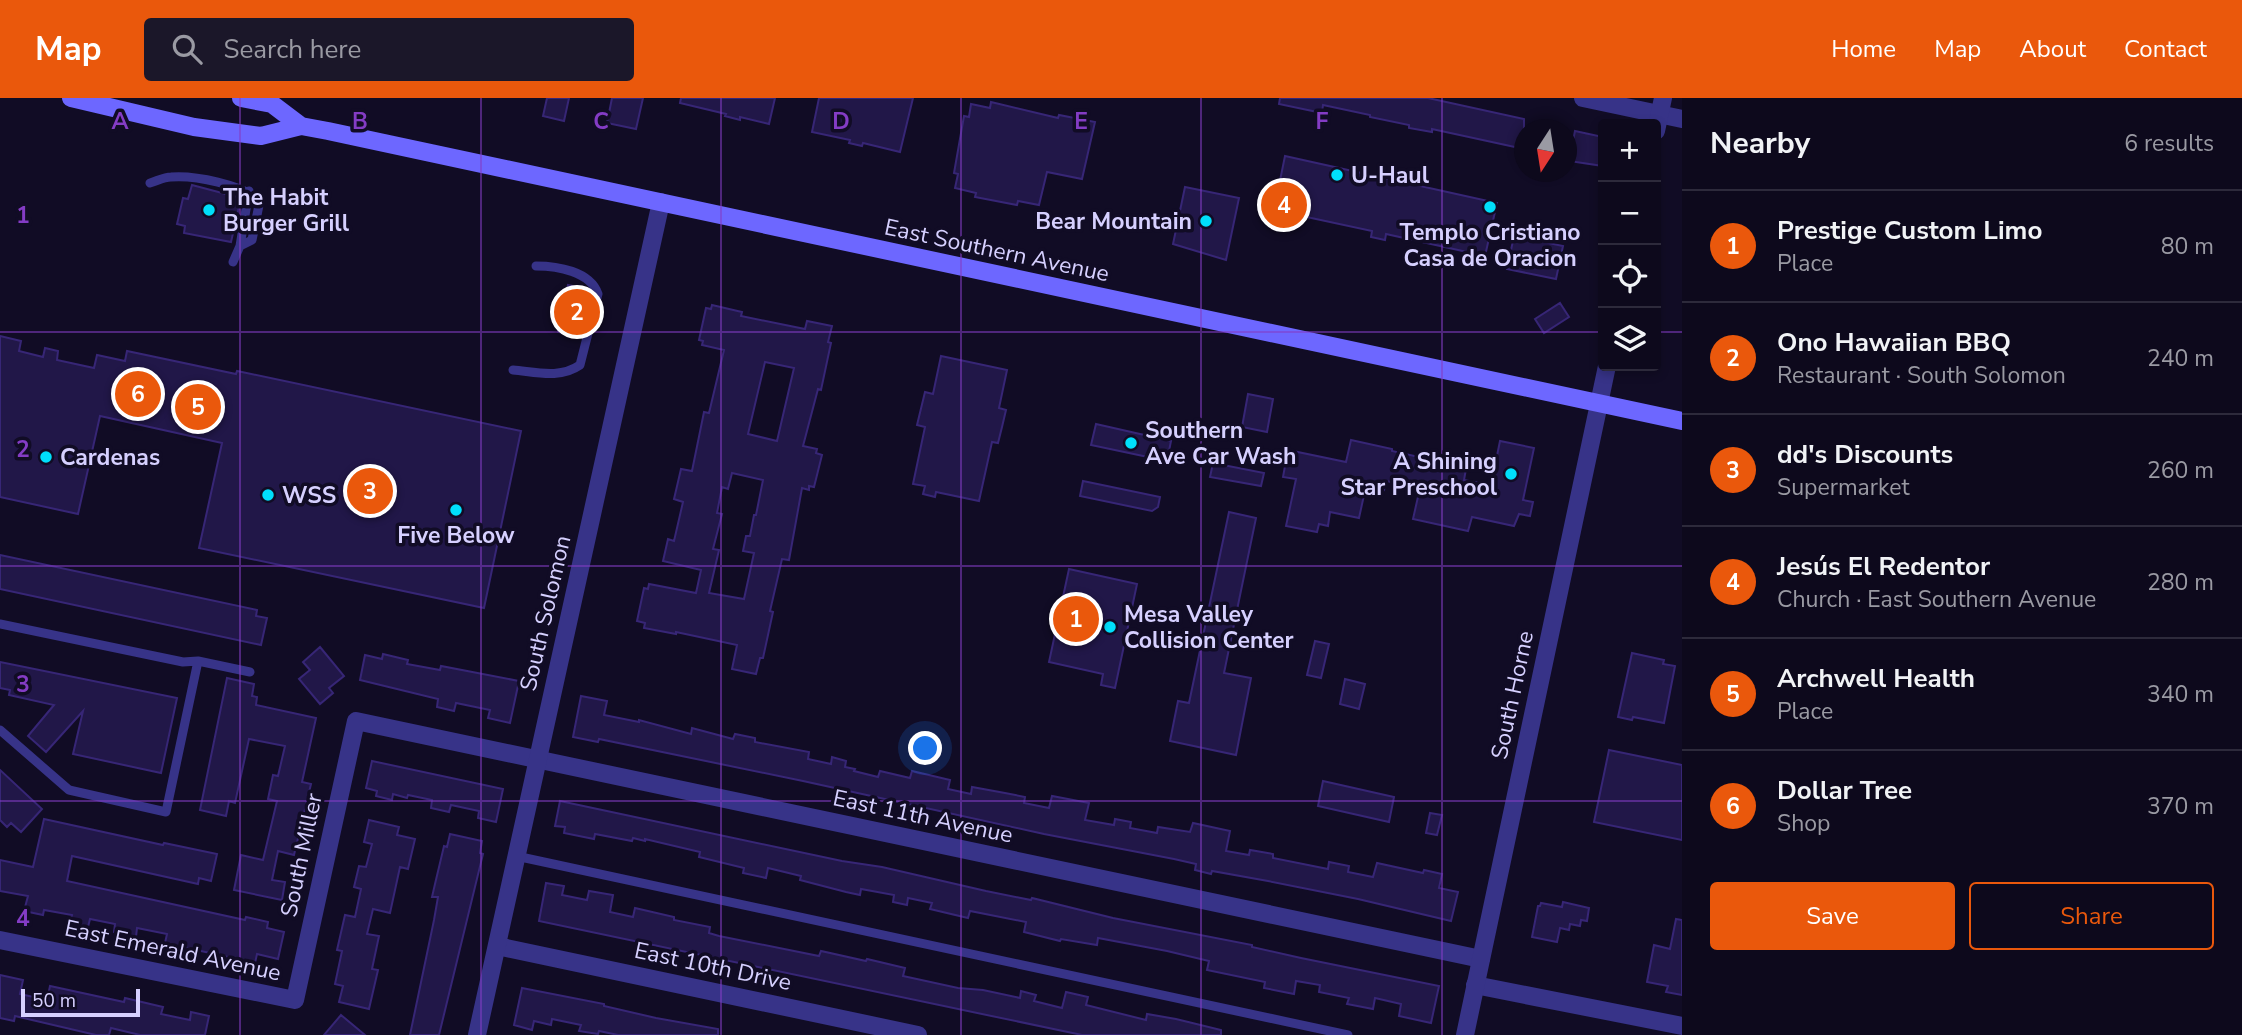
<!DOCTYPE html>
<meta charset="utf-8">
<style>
body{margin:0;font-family:"Nunito Sans",sans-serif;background:#1b1729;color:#f1f3f6}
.controls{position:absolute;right:21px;top:21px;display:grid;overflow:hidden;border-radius:7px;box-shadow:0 4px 10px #0003}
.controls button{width:63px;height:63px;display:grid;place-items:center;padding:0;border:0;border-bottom:2px solid #2d2a3b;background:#0d091c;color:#f1f3f6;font:35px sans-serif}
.compass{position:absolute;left:1514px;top:21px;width:63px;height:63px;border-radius:50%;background:#0d091c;box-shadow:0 4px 10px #0003;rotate:192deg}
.scale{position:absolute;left:21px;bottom:18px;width:119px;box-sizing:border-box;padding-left:7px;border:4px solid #d6d0ff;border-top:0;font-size:19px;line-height:24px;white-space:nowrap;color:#d6d0ff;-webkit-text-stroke:5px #110c25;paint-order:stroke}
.you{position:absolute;left:926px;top:651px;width:24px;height:24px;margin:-18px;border:5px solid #fff;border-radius:50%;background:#1a73e8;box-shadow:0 0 0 10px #1a73e833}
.badge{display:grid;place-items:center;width:46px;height:46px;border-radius:50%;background:#ea580c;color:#fff;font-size:23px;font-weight:700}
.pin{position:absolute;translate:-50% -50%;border:4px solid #fff;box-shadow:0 2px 7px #0006}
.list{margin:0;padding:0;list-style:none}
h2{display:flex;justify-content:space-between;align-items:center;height:91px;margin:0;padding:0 28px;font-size:30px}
h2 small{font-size:23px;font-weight:400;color:#9a9aa3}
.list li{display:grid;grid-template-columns:46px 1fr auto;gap:21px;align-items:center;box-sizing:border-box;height:112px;padding:0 28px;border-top:2px solid #2d2a3b}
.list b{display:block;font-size:26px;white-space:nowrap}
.list p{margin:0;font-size:23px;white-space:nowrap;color:#9a9aa3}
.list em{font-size:23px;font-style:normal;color:#9a9aa3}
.actions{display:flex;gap:14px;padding:21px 28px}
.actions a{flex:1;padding:16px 0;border:2px solid #ea580c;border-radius:7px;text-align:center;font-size:24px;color:#ea580c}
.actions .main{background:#ea580c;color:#fff}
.icon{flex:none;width:38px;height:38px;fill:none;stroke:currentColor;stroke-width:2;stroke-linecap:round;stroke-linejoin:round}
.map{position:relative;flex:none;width:1682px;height:937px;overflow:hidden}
header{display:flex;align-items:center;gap:42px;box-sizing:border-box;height:98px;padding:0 35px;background:#ea580c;color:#fff}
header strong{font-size:33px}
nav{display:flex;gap:38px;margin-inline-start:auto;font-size:24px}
.search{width:490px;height:63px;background:#1b1729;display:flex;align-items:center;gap:18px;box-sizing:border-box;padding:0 24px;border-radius:7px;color:#9a9aa3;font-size:26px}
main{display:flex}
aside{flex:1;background:#0d091c}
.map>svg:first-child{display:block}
.building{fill:#211748;stroke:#372676;stroke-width:2;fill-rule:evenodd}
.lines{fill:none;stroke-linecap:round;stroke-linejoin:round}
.service{stroke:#373388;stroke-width:9}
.minor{stroke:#373388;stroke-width:18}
.tertiary{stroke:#373388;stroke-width:18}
.secondary{stroke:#6d67ff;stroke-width:18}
.grid{fill:none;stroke:#843cc5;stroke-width:2;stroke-opacity:0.55}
.poi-dot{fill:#00dffb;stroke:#110c25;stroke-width:2.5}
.labels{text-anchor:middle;stroke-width:7;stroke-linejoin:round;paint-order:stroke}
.poi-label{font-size:23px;font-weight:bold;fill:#d6d0ff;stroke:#110c25;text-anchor:start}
.street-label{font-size:23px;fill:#d6d0ff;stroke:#110c25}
.grid-label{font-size:23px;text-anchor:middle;font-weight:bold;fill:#843cc5;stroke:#110c25;stroke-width:7;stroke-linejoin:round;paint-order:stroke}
</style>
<header>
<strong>Map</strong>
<div class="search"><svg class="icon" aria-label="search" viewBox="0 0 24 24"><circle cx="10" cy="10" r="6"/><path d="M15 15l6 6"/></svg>Search here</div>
<nav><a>Home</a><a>Map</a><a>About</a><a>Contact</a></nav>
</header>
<main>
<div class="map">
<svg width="1682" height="937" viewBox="0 0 1682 937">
<rect width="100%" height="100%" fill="#110c25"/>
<!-- building -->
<path class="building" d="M547 0H569L564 23 543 18Z
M612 0H643L636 31 607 25Z
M681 0H775L769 26 740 19V22L725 18 726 16 680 5Z
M819 0H913L900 54 863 45 862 48 849 45 850 42 812 34Z
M1280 0H1428L1524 21V51L1432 31V34L1409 30V27L1370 19V17L1323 7 1322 15 1279 6Z
M991 4 1058 20 1059 17 1095 24 1082 81 1047 74 1039 107 1018 103 1017 107 975 99 976 95 955 90 958 76 954 75 964 18 969 19 971 6 990 10Z
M1575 33 1603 39V68L1569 63Z
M1285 58 1497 105 1485 158 1386 136 1385 142 1371 139 1372 133 1274 112Z
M192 87 241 100 231 144 184 135 185 128 177 126 183 100 188 101Z
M1185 89 1239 100 1226 162 1173 146Z
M1514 138 1563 148 1556 181 1507 171Z
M568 187 587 191 591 197 580 238 558 234Z
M1560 205 1569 219 1544 235 1535 221Z
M712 207 742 214 741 218 805 231 807 223 832 228 828 244 831 245 821 292 818 291 803 348 817 351 816 355 822 357 814 389 809 388V392L802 390 789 462 782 461 770 513 773 514 763 560H760L756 576 732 571 737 547 676 534V536L644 530 645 525 637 523 644 490 648 491 649 486 696 495 701 472 663 463 668 441 674 443 683 404 674 401 681 371 692 373 704 314 709 315 724 252 702 247 703 243 699 242 706 210 711 211ZM765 264 794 270 777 343 748 336ZM732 375 763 382 756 417H754L750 438H746L743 453 754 455 744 501 709 495 719 452 713 451 722 416 717 415 722 389 728 391Z
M0 238 21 243 19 253 43 259 45 250 58 253 57 262 94 270 97 257 125 263 127 253 236 276 237 273 521 333 484 510 199 450 222 345 100 318 78 416 0 399Z
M941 258 1007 272 999 310 1006 312 1002 329 998 345 992 344 979 403 936 394 935 399 923 396 925 388 913 386 925 329 917 327 925 294 933 296Z
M1248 296 1273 301 1267 334 1242 329Z
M1096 326 1171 343 1167 363 1091 347Z
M1351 342 1392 351V353L1419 359V361L1466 371 1464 382 1491 387 1500 343 1534 350 1523 402 1533 404 1530 418 1519 416 1514 428 1472 419 1468 433 1413 421 1420 390 1386 383 1384 392 1366 388 1359 420 1330 414 1328 428 1319 426 1317 434 1286 428 1296 381 1283 379 1288 352 1346 364Z
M1213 365 1264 375 1261 388 1210 379Z
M1083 383 1160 399 1158 409 1152 413 1080 398Z
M1229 414 1256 420 1224 575 1251 580 1236 657 1170 643 1178 603 1189 605Z
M0 457 257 512 256 518 267 520 261 547 0 491Z
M1069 471 1137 486 1115 590 1101 587 1103 576 1049 564Z
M1315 543 1329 546 1321 580 1307 577Z
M320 549 344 578 329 590 333 595 320 606 299 581 310 572 303 564Z
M1632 555 1664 562 1663 566 1675 568 1664 625 1633 619 1632 622 1618 619Z
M383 556 408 562 407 566 440 572 441 568 519 583 510 625 488 620 490 612 456 605 454 613 437 609 438 601 360 582 365 557 382 561Z
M0 564 177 600 161 675 73 656 83 613 46 654 28 638 54 607 9 597 10 592 0 590Z
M227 580 254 586 252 598 257 599 256 607 316 620 302 684 311 686 294 757 278 753 272 782 285 784 282 802 234 792 241 757 263 762 277 703 268 701 273 677 278 678 285 648 249 641 235 705 229 703 226 718 200 712Z
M1345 581 1365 586 1359 611 1340 606Z
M581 598 607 603 604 617 639 624V622L691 636 692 630 733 641 735 636 755 640V644L809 654 808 661 831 666 832 659 846 663 845 669 855 671 854 673 878 679 880 673 910 680 912 673 950 682 948 691 971 696 972 689 1005 695 1025 699 1024 705 1049 710 1052 698 1089 705 1085 722 1114 727 1115 721 1131 724 1130 730 1157 735 1158 729 1190 734 1193 725 1230 733 1226 753 1249 757 1250 752 1273 756V760L1328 771 1329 764 1349 768 1348 774 1373 779 1377 765 1423 775 1424 772 1442 776 1439 790 1458 794 1451 823 1358 801 1268 783 1212 773 1211 776 1195 772 1196 766 1174 761 1044 736 803 683 599 641 598 644 573 639Z
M1609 652 1682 667V742L1594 724Z
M372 663 503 691 496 724 478 720 479 713 451 707 449 714 431 710 432 702 408 697 407 700 393 696 392 702 376 698 377 693 366 690Z
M0 672 42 711 21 734 11 725 7 729 0 722Z
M1323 683 1394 699 1389 724 1318 708Z
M560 703 842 763 882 769 986 793 1031 802 1032 800 1113 820 1252 847V849L1301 860 1439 888 1431 925 1399 918 1401 906 1375 900 1373 911 1347 906 1349 900 1319 894 1320 887 1296 883 1294 896 1264 890 1265 884 1207 872 1209 863 1167 853 1098 840 1097 847 1061 841 1060 843 1024 834 1026 824 970 813 968 820 930 811 932 805 908 800 907 807 893 804 894 797 861 791 860 797 846 794 800 782 801 778 768 770 766 780 743 775 744 770 699 759 700 754 645 741V743L633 740 632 743 595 736 594 741 564 735 565 729 555 728Z
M1430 715 1442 717 1437 737 1426 735Z
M44 721 163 747 164 745 217 756 211 783 199 780 198 786 72 758 67 783 245 822 246 819 268 824 267 830 284 834 278 861 257 856 255 865 165 845 167 836 137 830 136 839 114 834 115 826 90 821 88 829 70 825 72 817 44 812 43 817 24 813 28 798 0 793V762L33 769Z
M369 722 399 729 397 737 415 741 408 771 400 769 390 815 373 811 367 836 379 838 372 871 378 872 369 911 339 904 343 888 335 886 342 853 337 852 345 817 355 819 361 791 354 789 359 768 366 769 372 746 364 744Z
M450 736 482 743 480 755 483 756 439 937H410L434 822 438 799H432L435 786 444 748 447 749Z
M546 785 564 788 562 797 587 802 589 793 613 797 610 814 633 819 635 810 674 819V822L710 829 709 835 719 838 819 858 821 853 866 863 867 861 905 870 903 878 958 890 983 892 1020 900 1021 893 1036 897 1034 903 1062 910 1066 894 1088 899 1086 907 1146 922 1147 916 1176 921 1221 932V937H1082L539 823Z
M1563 804 1589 810 1587 823 1581 822 1580 828 1570 826 1569 832 1560 830 1557 844 1532 839 1538 808H1540L1541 805 1562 809Z
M1676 821 1682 822V897L1666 894 1668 888 1647 884 1654 847 1670 851Z
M0 877 23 882 20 896 47 902 50 888 124 904 125 900 163 909 161 916 190 922 191 914 209 918 205 937H140L111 930 109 937H96L15 918 14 923 0 920Z
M522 890 604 906V908L656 920 718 931V937H618L599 933 598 936 579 933 581 927 552 921 551 927 534 923 532 932 514 927Z
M341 917 365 937H324Z"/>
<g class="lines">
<!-- service -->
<path class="service" d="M150 85C157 83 164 79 171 79 196 77 241 87 260 102L252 142 240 148
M233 164 240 148 249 93
M513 272C536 274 560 281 580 267L598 196C590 173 557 168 536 168
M0 526 183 564 198 563 250 574
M0 632 69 692 166 714 198 563
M516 758 1348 937"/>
<!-- minor -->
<path class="minor" d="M1583 0 1682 21
M0 842 295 902 356 623 1481 861
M497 848 918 937
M1475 887 1682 928"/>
<!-- tertiary -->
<path class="tertiary" d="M1656 33 1663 0
M477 937 661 104
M1465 937 1607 268"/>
<!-- secondary -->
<path class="secondary" d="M71 0 194 29 261 38 301 28 328 33 1682 323
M241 0 272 6 301 28"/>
</g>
<!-- grid -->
<path class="grid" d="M240 0V937M481 0V937M721 0V937M961 0V937M1201 0V937M1442 0V937M0 234H1603M1656 234H1682M0 468H1682M0 703H1682"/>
<!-- markers -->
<g class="poi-dot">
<circle cx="1337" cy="77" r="7"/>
<circle cx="1490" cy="109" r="7"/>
<circle cx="209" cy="112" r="7"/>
<circle cx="1206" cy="123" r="7"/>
<circle cx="1131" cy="345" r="7"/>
<circle cx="46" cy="359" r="7"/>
<circle cx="1511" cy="376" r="7"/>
<circle cx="268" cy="397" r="7"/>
<circle cx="456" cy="412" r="7"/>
<circle cx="1110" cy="529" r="7"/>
</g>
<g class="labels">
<!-- poi labels -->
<g class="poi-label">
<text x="1351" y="85">U-Haul</text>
<text x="223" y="107">The Habit<tspan x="223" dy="26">Burger Grill</tspan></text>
<text x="1192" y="131" text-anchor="end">Bear Mountain</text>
<text x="1490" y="142" text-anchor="middle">Templo Cristiano<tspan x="1490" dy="26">Casa de Oracion</tspan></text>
<text x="1145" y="340">Southern<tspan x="1145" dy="26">Ave Car Wash</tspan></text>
<text x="60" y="367">Cardenas</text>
<text x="1497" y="371" text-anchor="end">A Shining<tspan x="1497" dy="26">Star Preschool</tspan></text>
<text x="282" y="405">WSS</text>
<text x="456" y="445" text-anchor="middle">Five Below</text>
<text x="1124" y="524">Mesa Valley<tspan x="1124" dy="26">Collision Center</tspan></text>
</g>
<!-- street labels -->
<g class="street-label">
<text transform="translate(997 152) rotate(12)" y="8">East Southern Avenue</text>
<text transform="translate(545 515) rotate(-77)" y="8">South Solomon</text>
<text transform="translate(1512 597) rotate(-78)" y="8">South Horne</text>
<text transform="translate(923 718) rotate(12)" y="8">East 11th Avenue</text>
<text transform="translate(301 757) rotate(-78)" y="8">South Miller</text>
<text transform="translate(173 852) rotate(12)" y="8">East Emerald Avenue</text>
<text transform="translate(713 868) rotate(12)" y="8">East 10th Drive</text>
</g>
</g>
<g class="grid-label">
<text x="120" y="31">A</text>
<text x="360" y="31">B</text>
<text x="601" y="31">C</text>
<text x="841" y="31">D</text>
<text x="1081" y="31">E</text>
<text x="1322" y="31">F</text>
<text x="23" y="125">1</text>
<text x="23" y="359">2</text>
<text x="23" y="594">3</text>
<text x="23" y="828">4</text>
</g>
</svg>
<div class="controls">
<button>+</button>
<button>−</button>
<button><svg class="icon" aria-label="locate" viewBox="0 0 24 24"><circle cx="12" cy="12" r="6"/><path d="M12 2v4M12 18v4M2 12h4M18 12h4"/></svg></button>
<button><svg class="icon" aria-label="layers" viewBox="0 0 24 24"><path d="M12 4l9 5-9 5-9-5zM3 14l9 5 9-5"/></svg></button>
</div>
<svg class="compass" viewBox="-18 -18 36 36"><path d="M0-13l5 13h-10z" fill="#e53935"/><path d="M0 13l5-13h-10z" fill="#9a9aa3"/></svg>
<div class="scale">50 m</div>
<div class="you"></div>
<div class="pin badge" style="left:1076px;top:521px">1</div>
<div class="pin badge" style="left:577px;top:214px">2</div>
<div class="pin badge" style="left:370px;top:393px">3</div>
<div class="pin badge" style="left:1284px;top:107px">4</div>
<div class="pin badge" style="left:198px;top:309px">5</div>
<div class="pin badge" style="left:138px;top:296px">6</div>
</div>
<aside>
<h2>Nearby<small>6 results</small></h2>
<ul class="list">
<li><span class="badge">1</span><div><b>Prestige Custom Limo</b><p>Place</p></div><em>80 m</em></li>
<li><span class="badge">2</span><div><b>Ono Hawaiian BBQ</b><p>Restaurant · South Solomon</p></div><em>240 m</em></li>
<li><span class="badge">3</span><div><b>dd's Discounts</b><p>Supermarket</p></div><em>260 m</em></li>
<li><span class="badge">4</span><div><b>Jesús El Redentor</b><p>Church · East Southern Avenue</p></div><em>280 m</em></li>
<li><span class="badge">5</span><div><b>Archwell Health</b><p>Place</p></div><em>340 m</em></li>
<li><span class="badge">6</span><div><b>Dollar Tree</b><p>Shop</p></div><em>370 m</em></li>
</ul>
<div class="actions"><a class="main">Save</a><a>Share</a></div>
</aside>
</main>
